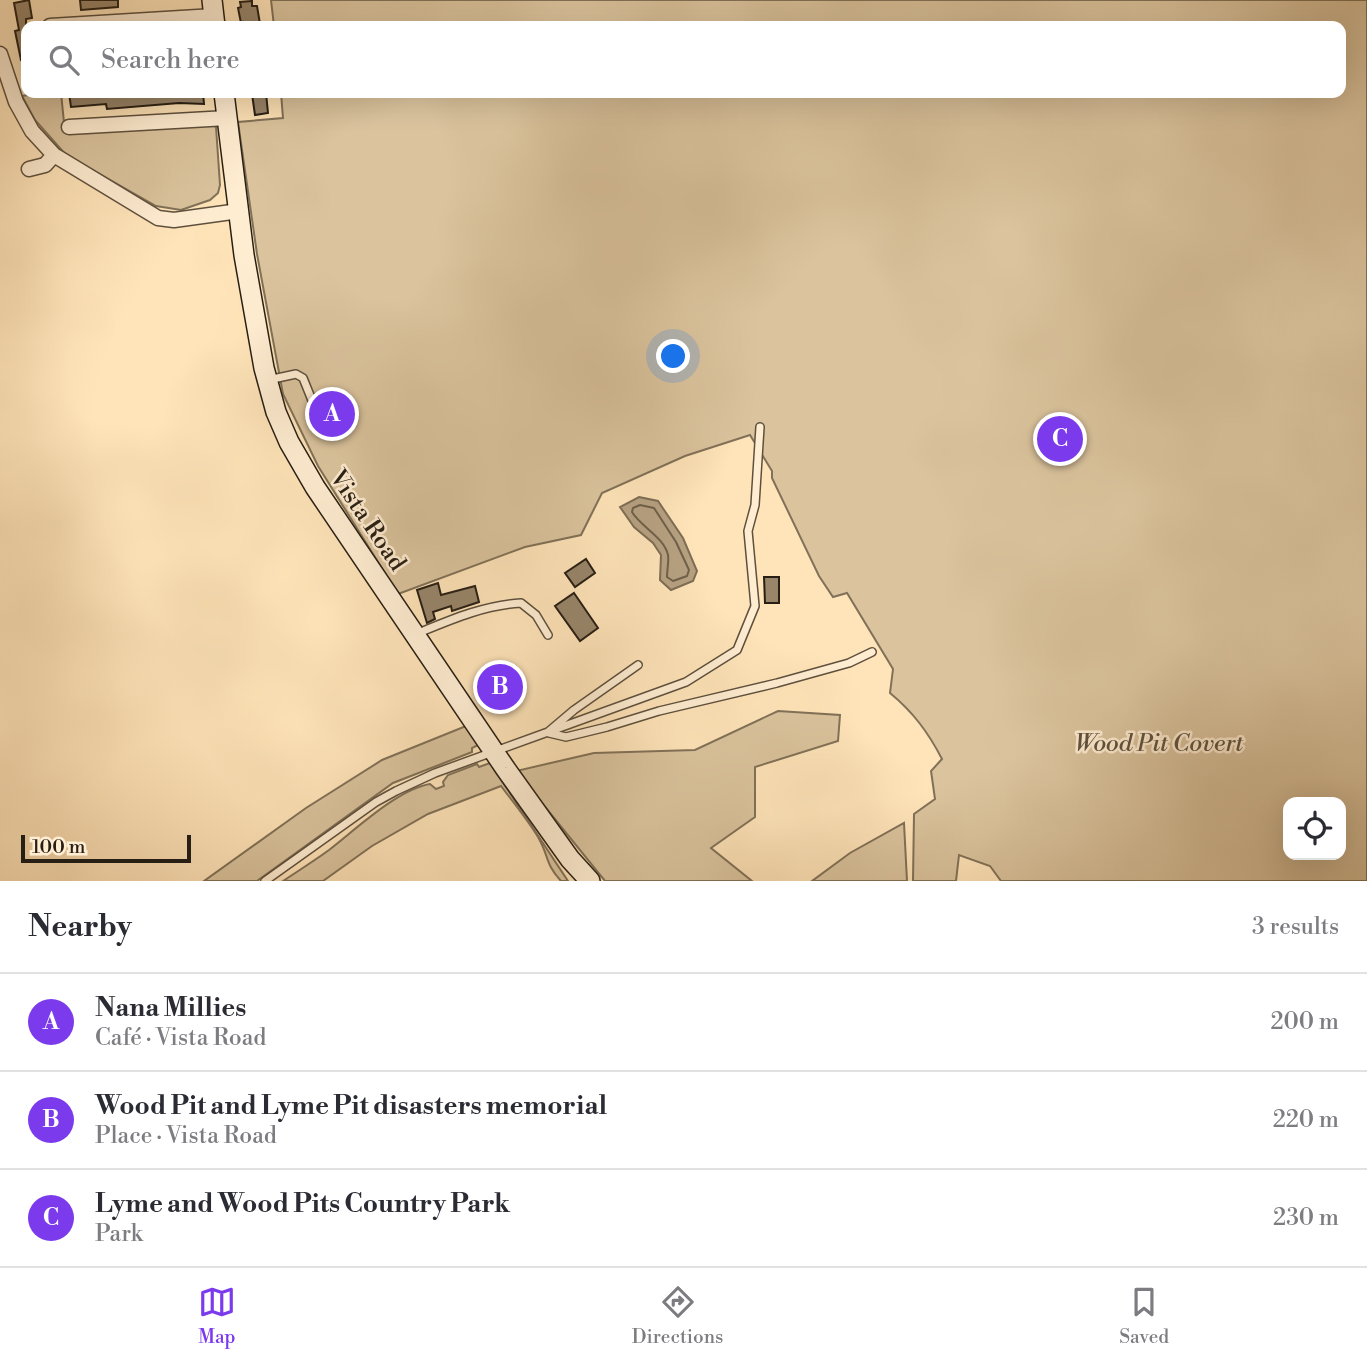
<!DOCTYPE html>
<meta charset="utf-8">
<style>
body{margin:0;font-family:"Libre Bodoni",serif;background:#f7f7f7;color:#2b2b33}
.controls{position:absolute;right:21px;bottom:21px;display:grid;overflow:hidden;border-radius:14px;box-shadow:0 7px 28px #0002}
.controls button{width:63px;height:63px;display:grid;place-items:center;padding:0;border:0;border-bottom:2px solid #e1e1e2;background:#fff;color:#2b2b33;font:35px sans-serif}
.scale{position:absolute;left:21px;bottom:18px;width:170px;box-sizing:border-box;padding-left:7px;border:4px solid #281f14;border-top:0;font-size:19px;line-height:24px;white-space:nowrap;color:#281f14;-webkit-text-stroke:5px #ffedd2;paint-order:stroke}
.you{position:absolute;left:674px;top:357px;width:24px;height:24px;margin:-18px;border:5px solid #fff;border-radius:50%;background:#1a73e8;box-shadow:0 0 0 10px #1a73e833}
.badge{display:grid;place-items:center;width:46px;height:46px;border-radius:50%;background:#7c3aed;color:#fff;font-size:23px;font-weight:700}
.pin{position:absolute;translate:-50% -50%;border:4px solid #fff;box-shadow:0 2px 7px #0006}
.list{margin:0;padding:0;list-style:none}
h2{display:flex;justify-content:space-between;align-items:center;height:91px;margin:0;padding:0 28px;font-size:30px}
h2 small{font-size:23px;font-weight:400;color:#7c7c81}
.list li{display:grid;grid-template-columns:46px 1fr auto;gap:21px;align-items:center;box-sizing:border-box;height:98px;padding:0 28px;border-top:2px solid #e1e1e2}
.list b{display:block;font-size:26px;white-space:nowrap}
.list p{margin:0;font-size:23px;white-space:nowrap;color:#7c7c81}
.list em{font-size:23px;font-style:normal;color:#7c7c81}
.icon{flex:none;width:38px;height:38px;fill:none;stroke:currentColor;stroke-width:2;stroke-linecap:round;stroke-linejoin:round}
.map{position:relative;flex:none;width:1367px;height:881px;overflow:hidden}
.search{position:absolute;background:#fff;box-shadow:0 7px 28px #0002;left:21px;right:21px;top:21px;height:77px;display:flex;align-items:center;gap:18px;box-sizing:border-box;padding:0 24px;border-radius:14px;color:#7c7c81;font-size:26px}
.sheet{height:385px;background:#fff}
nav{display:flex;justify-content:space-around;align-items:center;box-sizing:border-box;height:98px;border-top:2px solid #e1e1e2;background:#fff;font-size:19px;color:#7c7c81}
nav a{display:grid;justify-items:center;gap:4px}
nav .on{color:#7c3aed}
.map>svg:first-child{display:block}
.green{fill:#dac39d;stroke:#817158;stroke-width:2;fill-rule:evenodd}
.water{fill:#b6a181;stroke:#7d6d55;stroke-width:2}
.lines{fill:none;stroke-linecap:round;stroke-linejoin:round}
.shore{stroke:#6f604a;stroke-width:2}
.building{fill:#98856a;stroke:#281f14;stroke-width:2}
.service-casing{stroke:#5e503d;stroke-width:10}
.minor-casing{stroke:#5e503d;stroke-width:17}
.secondary-casing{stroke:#281f14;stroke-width:22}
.service{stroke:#ffedd2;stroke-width:7}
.minor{stroke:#ffedd2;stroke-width:14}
.secondary{stroke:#ffedd2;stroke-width:19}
.labels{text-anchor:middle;stroke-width:5;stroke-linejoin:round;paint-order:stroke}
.street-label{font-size:24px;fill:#281f14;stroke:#ffedd2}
.park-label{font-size:24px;font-style:italic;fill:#5d503d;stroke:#ffedd2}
</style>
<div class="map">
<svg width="1367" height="881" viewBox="0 0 1367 881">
<rect width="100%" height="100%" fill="#ffe4b9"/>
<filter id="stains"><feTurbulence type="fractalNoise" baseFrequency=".00286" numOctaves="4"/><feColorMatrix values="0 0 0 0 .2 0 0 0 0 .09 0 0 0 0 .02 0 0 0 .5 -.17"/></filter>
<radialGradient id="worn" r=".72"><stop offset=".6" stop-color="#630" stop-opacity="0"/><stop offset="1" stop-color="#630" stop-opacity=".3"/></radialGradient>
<!-- green -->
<path class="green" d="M271 0H1367V881H1001L990 866 959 855 956 881H913L914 814 935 799 931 771 942 759C928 732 913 712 890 693L893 669 847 593 833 597 819 576 772 478V471L750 435 685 456 602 493 581 535 525 547 398 594 318 466 283 394 257 254 238 122 283 118 281 93H1341V26H274ZM1288 802H1341V855H1288Z
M41 93H61L65 132 210 124 216 127 220 185 218 193 210 200 181 210 156 206 66 155 35 120 22 96Z
M778 711 840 715 838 741 755 767V817L711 848 752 881H605L516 771 594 753 695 750Z
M466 726 478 745 472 748V752L393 783 257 881H204L306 808 382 760Z
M490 763 568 881H561C545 864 549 856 538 837 527 819 513 802 501 786L428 814 372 846 323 881H283C298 871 314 861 329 850 355 830 398 789 430 784L436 789 444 786 443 782 448 775 477 764 479 767Z
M904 823 907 881H812L850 853Z"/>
<!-- water -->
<path class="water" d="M639 497 658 501 683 538 697 571 693 581 671 590 660 580 661 555 653 543 634 527 620 507Z"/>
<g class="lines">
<!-- shore -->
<path class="shore" d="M640 505 654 508 676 542 689 570 687 576 673 581 667 577C667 570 669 562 668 555 664 537 641 527 632 512L633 508Z"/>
</g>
<!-- building -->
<path class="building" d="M29 0 32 18 26 19V59L21 60 15 31 19 30 14 3Z
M80 0H118V7L81 10Z
M252 1V6H257L260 24 244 26 243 22 241 23 238 8 241 7 240 2Z
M69 93H203L204 104 179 103 107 109 106 104 71 107Z
M260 93H266L268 113 255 115 252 94Z
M586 559 595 573 575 587 565 573Z
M764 577H779V603H765Z
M438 583 441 595 475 586 479 602 452 611 451 606 433 612 435 619 427 623 417 590Z
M574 593 598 628 580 641 555 606Z"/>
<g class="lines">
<defs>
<path id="service" d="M268 380 296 374 303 378 320 420
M416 634C450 620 484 605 521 603L536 615 548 635
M548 732 686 682 737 650 755 606 748 531 755 505 760 427
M549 733 566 737 607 727 659 711 777 683 849 663 872 652
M265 881 376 802 396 791 435 773 548 732 574 710 638 665"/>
<path id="minor" d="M50 26 214 16
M0 54 16 102 32 131 54 155 158 218 174 220 239 211
M69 127 227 118
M29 169 45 165 54 155"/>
<path id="secondary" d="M212 0 215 26
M224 93 244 255 264 368 276 412 289 442 315 487 505 768 570 859 590 881"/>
</defs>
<!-- service casing -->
<use href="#service" class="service-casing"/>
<!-- minor casing -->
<use href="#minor" class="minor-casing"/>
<!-- secondary casing -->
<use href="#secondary" class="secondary-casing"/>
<!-- service -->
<use href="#service" class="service"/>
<!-- minor -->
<use href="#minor" class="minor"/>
<!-- secondary -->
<use href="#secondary" class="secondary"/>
</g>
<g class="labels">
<!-- street labels -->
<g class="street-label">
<text transform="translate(368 520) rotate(56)" y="8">Vista Road</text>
</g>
<!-- park labels -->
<g class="park-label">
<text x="1159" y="751">Wood Pit Covert</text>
</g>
</g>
<rect width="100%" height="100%" filter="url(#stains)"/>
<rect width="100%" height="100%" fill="url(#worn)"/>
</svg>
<div class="controls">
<button><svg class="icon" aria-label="locate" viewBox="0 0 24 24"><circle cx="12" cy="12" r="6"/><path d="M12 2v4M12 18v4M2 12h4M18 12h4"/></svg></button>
</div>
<div class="scale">100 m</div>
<div class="you"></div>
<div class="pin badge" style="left:332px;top:414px">A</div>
<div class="pin badge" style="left:500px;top:687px">B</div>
<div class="pin badge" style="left:1060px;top:439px">C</div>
<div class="search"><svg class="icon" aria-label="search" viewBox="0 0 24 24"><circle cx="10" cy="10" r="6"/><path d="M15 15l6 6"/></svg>Search here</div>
</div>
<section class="sheet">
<h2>Nearby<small>3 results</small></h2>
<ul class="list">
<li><span class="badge">A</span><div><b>Nana Millies</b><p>Café · Vista Road</p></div><em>200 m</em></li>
<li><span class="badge">B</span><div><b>Wood Pit and Lyme Pit disasters memorial</b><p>Place · Vista Road</p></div><em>220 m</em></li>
<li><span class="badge">C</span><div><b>Lyme and Wood Pits Country Park</b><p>Park</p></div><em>230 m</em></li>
</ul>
</section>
<nav>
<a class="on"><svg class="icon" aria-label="map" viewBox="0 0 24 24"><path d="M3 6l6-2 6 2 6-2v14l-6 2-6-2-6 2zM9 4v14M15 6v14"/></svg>Map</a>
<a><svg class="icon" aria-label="directions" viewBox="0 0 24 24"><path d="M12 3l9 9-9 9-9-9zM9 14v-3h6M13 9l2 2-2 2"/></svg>Directions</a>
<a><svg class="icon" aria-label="saved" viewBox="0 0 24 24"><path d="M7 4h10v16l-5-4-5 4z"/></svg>Saved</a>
</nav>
